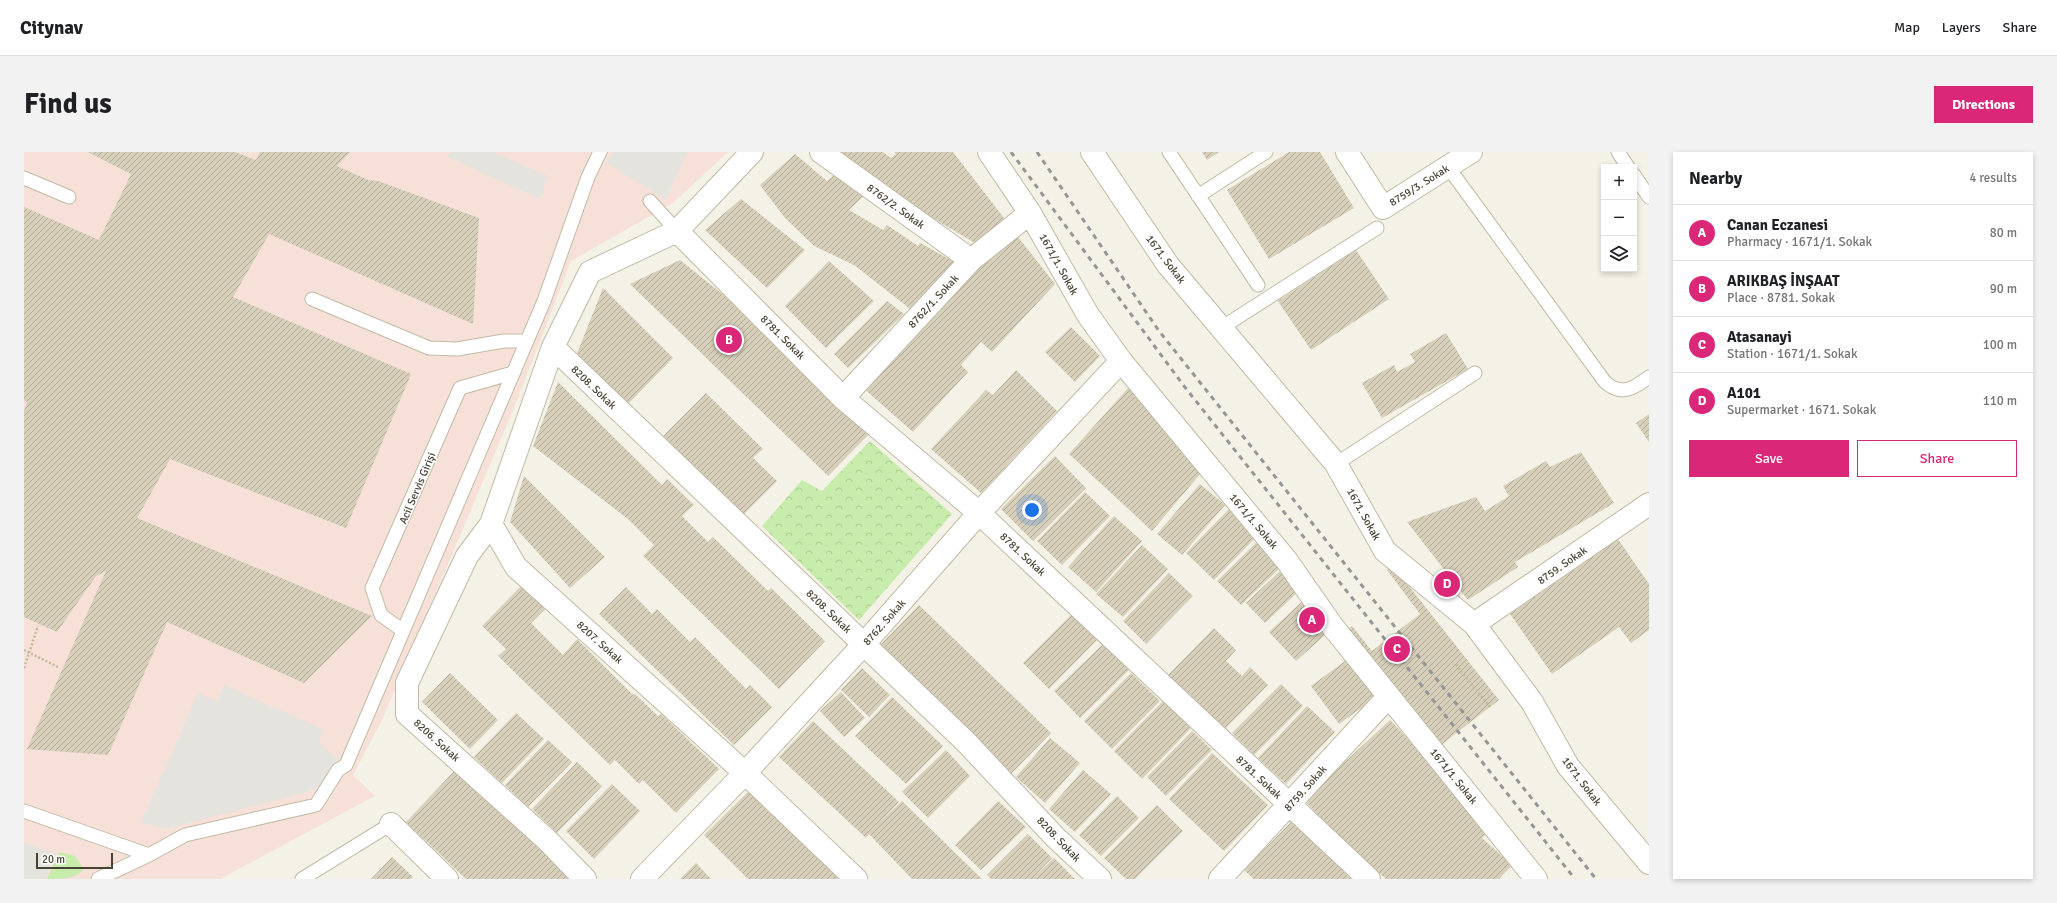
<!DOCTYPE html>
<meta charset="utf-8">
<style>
body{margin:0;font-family:Signika,sans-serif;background:#f2f2f2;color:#202124}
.controls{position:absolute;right:12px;top:12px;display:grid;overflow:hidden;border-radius:0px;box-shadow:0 2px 6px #0003}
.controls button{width:36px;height:36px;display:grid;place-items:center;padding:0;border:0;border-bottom:1px solid #e0e0e0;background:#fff;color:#202124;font:20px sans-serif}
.scale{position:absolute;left:12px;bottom:10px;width:77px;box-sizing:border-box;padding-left:4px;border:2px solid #484334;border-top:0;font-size:11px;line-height:14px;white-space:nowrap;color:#484334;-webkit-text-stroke:3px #fff;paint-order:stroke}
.you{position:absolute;left:1008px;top:358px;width:14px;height:14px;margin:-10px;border:3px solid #fff;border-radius:50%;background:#1a73e8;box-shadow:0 0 0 6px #1a73e833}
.badge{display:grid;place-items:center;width:26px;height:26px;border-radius:50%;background:#db2777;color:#fff;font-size:13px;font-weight:700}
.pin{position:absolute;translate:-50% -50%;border:2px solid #fff;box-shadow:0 1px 4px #0006}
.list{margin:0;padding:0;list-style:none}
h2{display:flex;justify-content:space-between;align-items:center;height:52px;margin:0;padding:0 16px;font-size:17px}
h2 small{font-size:13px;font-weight:400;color:#757577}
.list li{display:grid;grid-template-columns:26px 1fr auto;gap:12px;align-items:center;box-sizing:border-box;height:56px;padding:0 16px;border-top:1px solid #e0e0e0}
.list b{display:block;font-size:15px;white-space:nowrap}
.list p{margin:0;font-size:13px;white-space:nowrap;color:#757577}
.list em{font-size:13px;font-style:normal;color:#757577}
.actions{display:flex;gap:8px;padding:12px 16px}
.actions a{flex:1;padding:9px 0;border:1px solid #db2777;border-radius:0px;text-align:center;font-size:14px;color:#db2777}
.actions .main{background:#db2777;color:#fff}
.icon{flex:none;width:22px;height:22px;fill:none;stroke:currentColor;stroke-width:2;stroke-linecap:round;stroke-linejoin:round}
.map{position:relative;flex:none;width:1625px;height:727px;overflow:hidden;border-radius:0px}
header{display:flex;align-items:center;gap:24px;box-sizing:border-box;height:56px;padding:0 20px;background:#fff;border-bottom:1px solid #e0e0e0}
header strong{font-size:19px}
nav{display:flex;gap:22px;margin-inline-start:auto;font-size:14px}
.intro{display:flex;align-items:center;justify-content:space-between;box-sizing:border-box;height:96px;padding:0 24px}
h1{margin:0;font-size:28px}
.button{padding:10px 18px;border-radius:0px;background:#db2777;color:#fff;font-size:14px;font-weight:700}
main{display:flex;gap:24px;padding:0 24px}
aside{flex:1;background:#fff;border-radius:0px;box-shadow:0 2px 6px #0003}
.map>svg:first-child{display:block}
.medical{fill:#f6e0d8}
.green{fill:#c7ecab}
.park{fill:url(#park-crowns)}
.parking{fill:#e5e3de}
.building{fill:url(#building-hatch)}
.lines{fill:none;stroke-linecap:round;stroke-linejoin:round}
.service-casing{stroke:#c1bba7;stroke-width:15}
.minor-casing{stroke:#c1bba7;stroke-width:24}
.path{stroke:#c4b997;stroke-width:2.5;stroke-dasharray:2 2;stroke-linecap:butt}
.service{stroke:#fff;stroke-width:13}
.minor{stroke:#fff;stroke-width:22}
.rail{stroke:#969696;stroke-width:3;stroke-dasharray:5 5;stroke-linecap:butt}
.labels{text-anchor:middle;stroke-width:3;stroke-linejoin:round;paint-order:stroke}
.street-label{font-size:11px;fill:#484334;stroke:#fff}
</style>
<header>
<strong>Citynav</strong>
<nav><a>Map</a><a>Layers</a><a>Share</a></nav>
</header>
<div class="intro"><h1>Find us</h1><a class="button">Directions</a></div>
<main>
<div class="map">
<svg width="1625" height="727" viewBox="0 0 1625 727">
<defs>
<pattern id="park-crowns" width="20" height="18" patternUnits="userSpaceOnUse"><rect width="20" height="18" fill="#c7ecab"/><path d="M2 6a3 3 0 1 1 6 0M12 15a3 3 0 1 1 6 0" fill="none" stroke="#accc94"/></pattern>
<pattern id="building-hatch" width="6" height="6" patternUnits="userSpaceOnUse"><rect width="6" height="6" fill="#d7cfba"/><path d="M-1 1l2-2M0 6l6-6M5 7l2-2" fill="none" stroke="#b0aa98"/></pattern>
</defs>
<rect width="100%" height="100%" fill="#f4f2e6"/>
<!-- medical -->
<path class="medical" d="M0 0H704L649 51 547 109 490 256 358 568 329 623 351 644 196 727H0Z"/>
<!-- green -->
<path class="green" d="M35 700 51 704 60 717C52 727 37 727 23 727Z"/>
<!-- park -->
<path class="park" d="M846 289 928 362 835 468 738 374 778 328 798 339Z"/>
<!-- parking -->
<path class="parking" d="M426 0H468L524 24 516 47 424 5Z
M588 0H663L642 48 583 11Z
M200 533 300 578 295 591 314 607 297 634 280 641 141 677 117 670 174 541 193 549Z
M0 691 32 702 21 727H0Z"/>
<!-- building -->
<path class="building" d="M64 0H211L232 8 236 0H326L313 14 344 28 354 29 455 66 449 172 245 82 209 145 387 222 322 376 146 307 113 366 348 464 280 531 143 470 84 603 3 597 82 419 72 424 33 480 0 465V259L3 250 0 248V55L75 88 107 22Z
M808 0H859L867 6 872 2 870 0H929L980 66 956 94 843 27Z
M1178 0H1195L1183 8Z
M1265 0H1296L1330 56 1245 107 1203 38Z
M771 2 803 29 810 23 840 44 825 58 859 78 863 73 894 94 896 91 934 112 890 160 830 113 790 94 761 66 736 33Z
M717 47 781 98 743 136 681 78Z
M990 80 1031 132 968 200 957 190 937 213 944 220 889 280 838 235 916 153Z
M1332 98 1365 147 1287 198 1254 149Z
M656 108 712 153 845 282 804 324 606 132Z
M805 109 850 149 802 196 761 154Z
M579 136 649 206 603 253 552 204Z
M863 149 880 162 824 216 810 202Z
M1047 175 1076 204 1051 230 1021 200Z
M1422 181 1444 217 1358 266 1338 231 1370 213 1373 220 1391 210 1386 202Z
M992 218 1033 259 957 341 907 297 962 238 969 243Z
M534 230 638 333 643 327 670 353 658 364 684 390 689 385 744 439 747 436 801 489 755 537 619 404 630 393 604 367 509 294Z
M1105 235 1177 321 1128 379 1045 302Z
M682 241 739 297 729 306 753 329 718 364 637 286Z
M1625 262V290L1612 271Z
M1557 300 1590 351 1491 410 1494 415 1444 448 1383 370 1452 345 1461 359 1485 344 1479 334 1522 309 1526 315Z
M1031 304 1062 336 1009 389 977 357Z
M500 324 581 405 546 436 486 370Z
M1176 332 1201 353 1158 403 1133 382Z
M1061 340 1086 364 1038 413 1013 389Z
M1208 354 1235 382 1190 428 1162 401Z
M1090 364 1118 389 1072 440 1044 415Z
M1594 387 1625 432V478L1607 491 1595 475 1528 522 1486 462Z
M1235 388 1259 413 1217 453 1193 429Z
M1118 393 1144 417 1099 465 1072 442Z
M1369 414 1475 548 1417 593 1384 551 1379 556 1320 481 1328 474 1348 499 1396 462 1363 418Z
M1256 419 1275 439 1241 471 1222 451Z
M1145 421 1169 444 1122 492 1099 469Z
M497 434 521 457 507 471 539 503 553 487 609 543 611 542 634 564 637 562 695 617 652 661 619 628 615 632 591 608 586 613 474 504 482 497 458 474Z
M602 435 628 462 633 457 666 490 671 485 722 537 726 533 748 555 710 593 575 462Z
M1282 446 1309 476 1272 509 1245 480Z
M895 453 1027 581 987 622 855 494Z
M1049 461 1074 487 1025 537 999 511Z
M1190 476 1212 498 1202 509 1218 524 1226 515 1244 533 1199 579 1143 524Z
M1079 492 1105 518 1056 566 1030 539Z
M1325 506 1354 544 1315 572 1287 534Z
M838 516 866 543 845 565 817 538Z
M426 521 474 568 446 597 398 550Z
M1107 521 1136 549 1088 597 1060 569Z
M1257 532 1279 554 1230 603 1208 581Z
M817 540 841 566 820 585 796 559Z
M868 545 919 594 882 632 831 584Z
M1140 548 1168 575 1118 627 1090 599Z
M1283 554 1311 580 1262 632 1234 606Z
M492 561 520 587 478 631 450 605Z
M1366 568 1468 676 1458 686 1488 713 1475 727H1362L1306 676 1280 648Z
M789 569 875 650 857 669 878 649 958 727H888L845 682 842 686 755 605Z
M1168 579 1188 598 1142 644 1123 625Z
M1026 586 1056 611 1021 651 992 625Z
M524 588 548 610 504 655 481 633Z
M922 598 946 624 904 666 878 640Z
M1188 601 1244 653 1200 699 1145 647Z
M553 610 578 634 533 681 508 657Z
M433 616 550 727H442L382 670Z
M1059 618 1087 642 1051 680 1025 657Z
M588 632 616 659 570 707 542 679Z
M725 639 749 663 750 661 815 727H724L680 683Z
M1093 644 1115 666 1077 704 1055 683Z
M974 649 1002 675 957 718 931 693Z
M1133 653 1159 679 1111 727H1102L1080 706Z
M1269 668 1327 727H1230L1220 718Z
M1004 682 1028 706 1008 727H967L963 723Z
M368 705 389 725 387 727H347Z
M1030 706 1051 727H1008Z
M672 711 687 727H656Z"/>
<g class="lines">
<defs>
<path id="service" d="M1145 0 1234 133
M1594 0 1604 15
M1424 15 1581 230C1598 245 1610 236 1625 225
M1610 23 1625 45
M0 26 45 45
M1174 44 1242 0
M626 49 653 79
M288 147 405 196 433 197 480 189H502
M1197 176 1353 76
M1312 312 1451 221
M378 478 357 463 348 436 436 236 489 221
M0 659 125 703
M74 727 125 703 161 683 292 653 314 618 322 613 520 149 564 25 576 0
M278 727 367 672"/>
<path id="minor" d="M728 0 653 79 566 120 529 195 467 372 492 415 721 621 832 727
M797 0 947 108
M965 0 1006 61 1064 163 1097 209 1263 409 1309 475 1512 727
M1068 0 1144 113 1312 312 1361 399 1450 472 1508 550 1544 614 1625 711
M1323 0 1359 56 1447 0
M653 79 819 246 955 361 1345 727
M529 195 942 590 1031 685 1076 727
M819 246 947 108 1006 61
M467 372 443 404 383 531V562L522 687 561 727
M1450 472 1625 352
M367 672 423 727
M618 727 721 621 840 492 955 361 1097 209
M1196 727 1365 544"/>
</defs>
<!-- service casing -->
<use href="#service" class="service-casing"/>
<!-- minor casing -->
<use href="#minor" class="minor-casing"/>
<!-- path -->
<path class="path" d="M0 498 34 515
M1432 513 1466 555
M0 516 14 474"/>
<!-- service -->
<use href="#service" class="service"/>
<!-- minor -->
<use href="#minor" class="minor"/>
<!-- rail -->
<path class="rail" d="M987 0 1160 234 1551 727
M1013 0 1135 179 1572 727"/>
</g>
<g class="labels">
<!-- street labels -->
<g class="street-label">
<text transform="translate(1395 33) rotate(-32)" y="4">8759/3. Sokak</text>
<text transform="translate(872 54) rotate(36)" y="4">8762/2. Sokak</text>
<text transform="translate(1142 107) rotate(53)" y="4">1671. Sokak</text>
<text transform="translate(1035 112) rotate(61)" y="4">1671/1. Sokak</text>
<text transform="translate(909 149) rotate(-47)" y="4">8762/1. Sokak</text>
<text transform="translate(759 185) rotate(45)" y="4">8781. Sokak</text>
<text transform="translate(570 235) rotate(44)" y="4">8208. Sokak</text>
<text transform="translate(393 336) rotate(-67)" y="4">Acil Servis Girişi</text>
<text transform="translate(1340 362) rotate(61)" y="4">1671. Sokak</text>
<text transform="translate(1230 369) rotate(50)" y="4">1671/1. Sokak</text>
<text transform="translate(999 402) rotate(43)" y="4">8781. Sokak</text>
<text transform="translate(1538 413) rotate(-35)" y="4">8759. Sokak</text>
<text transform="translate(805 459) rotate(44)" y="4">8208. Sokak</text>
<text transform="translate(860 470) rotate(-48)" y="4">8762. Sokak</text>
<text transform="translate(576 490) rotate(42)" y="4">8207. Sokak</text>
<text transform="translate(413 588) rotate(42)" y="4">8206. Sokak</text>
<text transform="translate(1430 624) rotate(51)" y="4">1671/1. Sokak</text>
<text transform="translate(1235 625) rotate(43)" y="4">8781. Sokak</text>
<text transform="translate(1558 629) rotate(53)" y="4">1671. Sokak</text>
<text transform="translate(1281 636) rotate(-48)" y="4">8759. Sokak</text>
<text transform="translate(1035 687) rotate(46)" y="4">8208. Sokak</text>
</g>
</g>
</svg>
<div class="controls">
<button>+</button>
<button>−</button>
<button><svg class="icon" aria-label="layers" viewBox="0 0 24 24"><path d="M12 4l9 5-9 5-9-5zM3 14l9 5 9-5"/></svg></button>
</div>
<div class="scale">20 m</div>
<div class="you"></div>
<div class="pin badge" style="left:1288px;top:468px">A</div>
<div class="pin badge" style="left:705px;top:188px">B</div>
<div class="pin badge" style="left:1373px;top:497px">C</div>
<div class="pin badge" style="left:1423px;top:432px">D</div>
</div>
<aside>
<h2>Nearby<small>4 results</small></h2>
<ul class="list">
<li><span class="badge">A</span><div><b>Canan Eczanesi</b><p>Pharmacy · 1671/1. Sokak</p></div><em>80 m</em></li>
<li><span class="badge">B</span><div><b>ARIKBAŞ İNŞAAT</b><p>Place · 8781. Sokak</p></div><em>90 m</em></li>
<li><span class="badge">C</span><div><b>Atasanayi</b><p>Station · 1671/1. Sokak</p></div><em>100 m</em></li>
<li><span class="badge">D</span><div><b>A101</b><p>Supermarket · 1671. Sokak</p></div><em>110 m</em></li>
</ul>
<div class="actions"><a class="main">Save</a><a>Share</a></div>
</aside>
</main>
